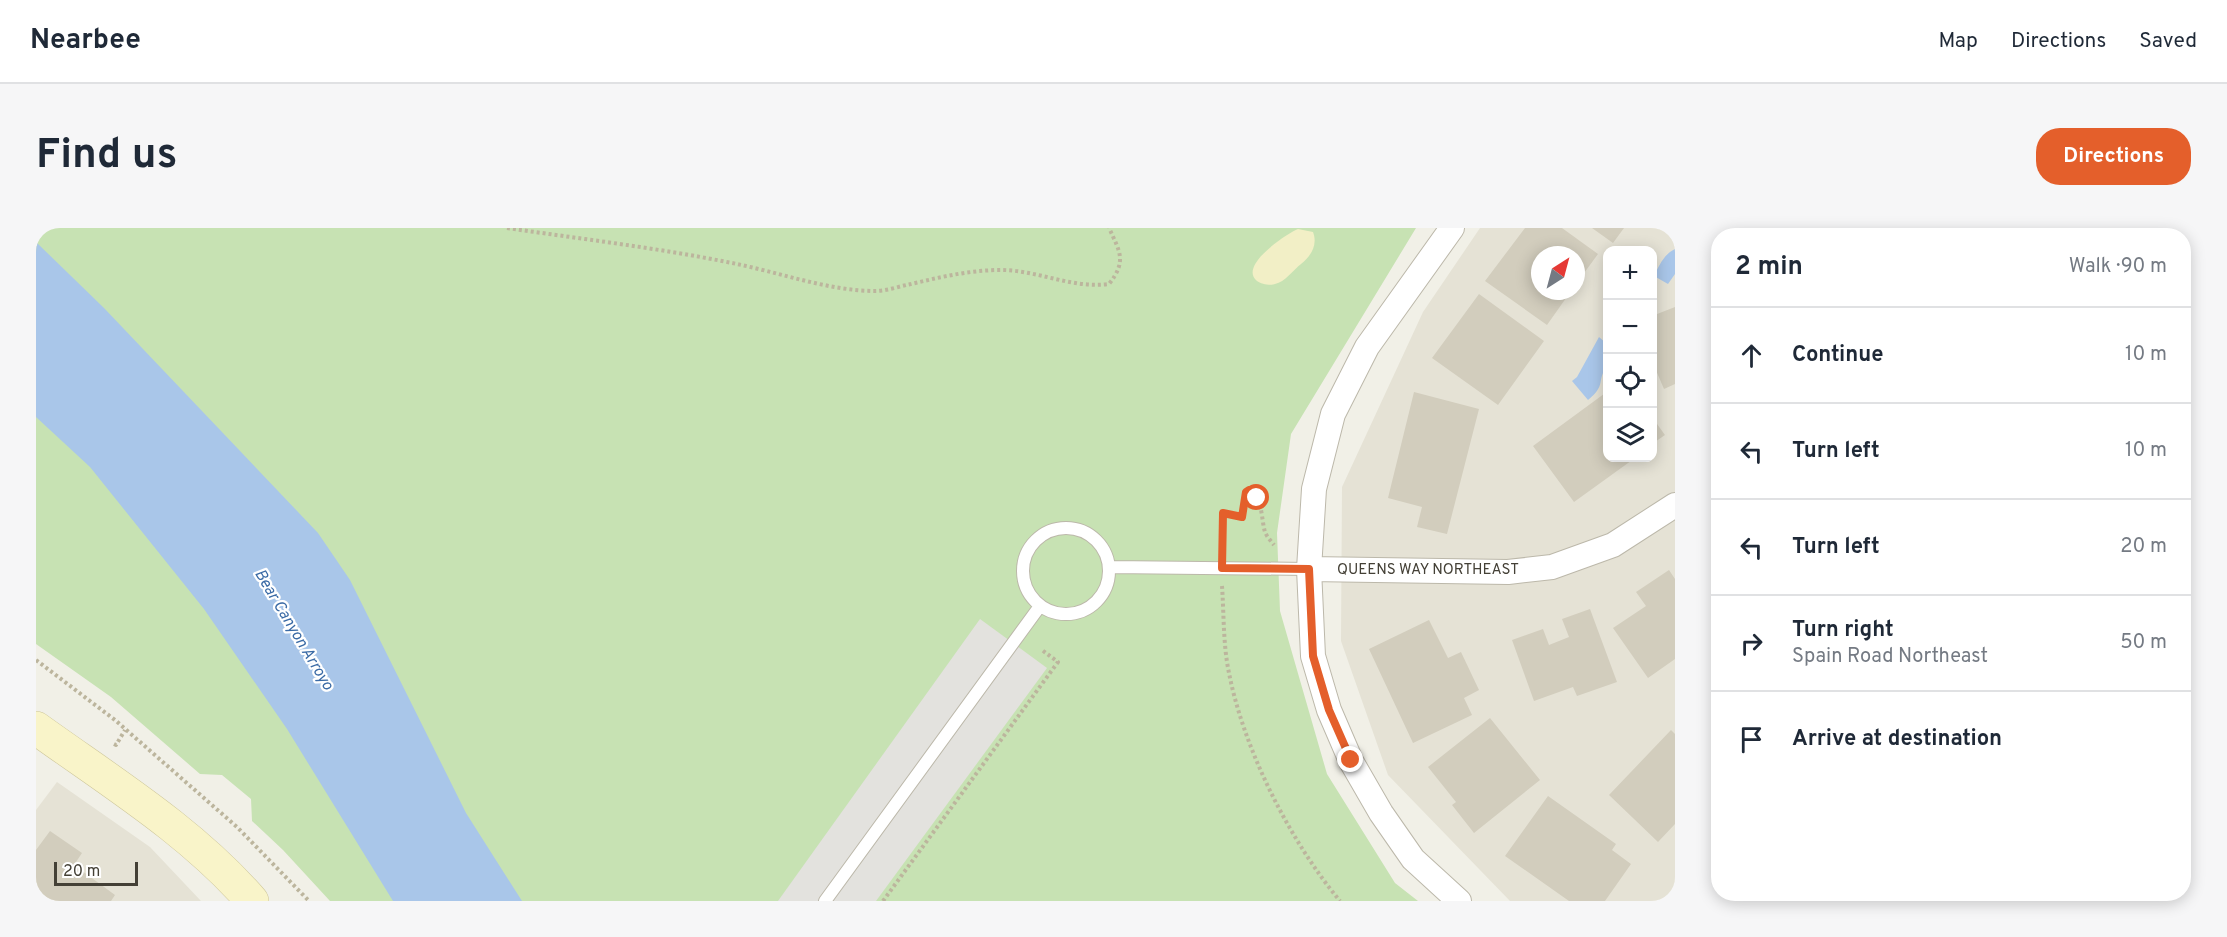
<!DOCTYPE html>
<meta charset="utf-8">
<style>
body{margin:0;font-family:Overpass,sans-serif;background:#f6f6f7;color:#1f2937}
.controls{position:absolute;right:18px;top:18px;display:grid;overflow:hidden;border-radius:12px;box-shadow:0 3px 15px #0003}
.controls button{width:54px;height:54px;display:grid;place-items:center;padding:0;border:0;border-bottom:2px solid #e0e1e3;background:#fff;color:#1f2937;font:30px sans-serif}
.compass{position:absolute;left:1495px;top:18px;width:54px;height:54px;border-radius:50%;background:#fff;box-shadow:0 3px 15px #0003;rotate:36deg}
.scale{position:absolute;left:18px;bottom:15px;width:84px;box-sizing:border-box;padding-left:6px;border:3px solid #444036;border-top:0;font-size:16px;line-height:21px;white-space:nowrap;color:#444036;-webkit-text-stroke:4px #fff;paint-order:stroke}
.stop{position:absolute;width:18px;height:18px;margin:-14px;border:4px solid #e45f2b;border-radius:50%;background:#fff}
.stop.end{background:#e45f2b;border-color:#fff;box-shadow:0 2px 6px #0008}
.list{margin:0;padding:0;list-style:none}
h2{display:flex;justify-content:space-between;align-items:center;height:78px;margin:0;padding:0 24px;font-size:26px}
h2 small{font-size:20px;font-weight:400;color:#747a83}
.list li{display:grid;grid-template-columns:39px 1fr auto;gap:18px;align-items:center;box-sizing:border-box;height:96px;padding:0 24px;border-top:2px solid #e0e1e3}
.list b{display:block;font-size:22px;white-space:nowrap}
.list p{margin:0;font-size:20px;white-space:nowrap;color:#747a83}
.list em{font-size:20px;font-style:normal;color:#747a83}
.icon{flex:none;width:33px;height:33px;fill:none;stroke:currentColor;stroke-width:2;stroke-linecap:round;stroke-linejoin:round}
.map{position:relative;flex:none;width:1639px;height:673px;overflow:hidden;border-radius:24px}
header{display:flex;align-items:center;gap:36px;box-sizing:border-box;height:84px;padding:0 30px;background:#fff;border-bottom:2px solid #e0e1e3}
header strong{font-size:28px}
nav{display:flex;gap:33px;margin-inline-start:auto;font-size:21px}
.intro{display:flex;align-items:center;justify-content:space-between;box-sizing:border-box;height:144px;padding:0 36px}
h1{margin:0;font-size:42px}
.button{padding:15px 27px;border-radius:24px;background:#e45f2b;color:#fff;font-size:21px;font-weight:700}
main{display:flex;gap:36px;padding:0 36px}
aside{flex:1;background:#fff;border-radius:24px;box-shadow:0 3px 15px #0003}
.map>svg:first-child{display:block}
.residential{fill:#e5e2d5;fill-rule:evenodd}
.green{fill:#c7e2b3}
.sand{fill:#f2efc6}
.parking{fill:#e3e2de}
.water{fill:#a9c6e9}
.building{fill:#d2cdbd}
.lines{fill:none;stroke-linecap:round;stroke-linejoin:round}
.lane-casing{stroke:#bcb8aa;stroke-width:14}
.street-casing{stroke:#bcb8aa;stroke-width:26}
.secondary-casing{stroke:#cdc69a;stroke-width:34}
.path{stroke:#bcb59d;stroke-width:4;stroke-dasharray:3 3;stroke-linecap:butt}
.lane{stroke:#fff;stroke-width:12}
.street{stroke:#fff;stroke-width:24}
.secondary{stroke:#f9f4c9;stroke-width:33}
.route{stroke:#e45f2b;stroke-width:8}
.labels{text-anchor:middle;stroke-width:4.5;stroke-linejoin:round;paint-order:stroke}
.street-label{font-size:15px;fill:#444036;stroke:#fff}
.water-label{font-size:16px;font-style:italic;fill:#3a6aa5;stroke:#fff}
</style>
<header>
<strong>Nearbee</strong>
<nav><a>Map</a><a>Directions</a><a>Saved</a></nav>
</header>
<div class="intro"><h1>Find us</h1><a class="button">Directions</a></div>
<main>
<div class="map">
<svg width="1639" height="673" viewBox="0 0 1639 673">
<rect width="100%" height="100%" fill="#f1f0e7"/>
<!-- residential -->
<path class="residential" d="M1444 0H1639V673H1474L1352 547 1305 413 1306 259 1387 84ZM1572 22H1616V230H1572ZM1504 27H1540V63H1504Z
M21 554 114 619 165 673H0V582Z"/>
<!-- green -->
<path class="green" d="M0 0H1380L1255 206 1241 305 1244 383 1291 546 1359 655 1382 673H294L247 622 216 593 215 571 186 547 164 546 75 469 0 416Z"/>
<!-- sand -->
<path class="sand" d="M1262 1 1277 4C1282 17 1275 28 1265 36 1257 42 1249 54 1239 56 1235 58 1225 56 1221 53 1202 38 1250 6 1262 1Z"/>
<!-- parking -->
<path class="parking" d="M944 391 1011 440 840 673H742Z"/>
<!-- water -->
<path class="water" d="M0 14 68 80 282 305 314 352 430 585 486 673H357L251 501 168 381 54 239 0 189Z
M1639 21V46L1632 56 1618 48C1623 38 1628 26 1639 21Z
M1563 109 1571 116V139C1560 152 1571 157 1552 172L1536 153 1541 149Z"/>
<!-- building -->
<path class="building" d="M1489 0H1526L1562 26 1540 56V27H1504V63H1535L1511 97 1449 53Z
M1556 0H1588L1577 15Z
M1443 66 1508 113 1462 177 1396 130Z
M1639 79V156L1628 161 1616 133V88Z
M1572 163V230H1599L1538 274 1497 218Z
M1378 164 1443 181 1411 306 1381 299 1386 279 1352 270Z
M1616 189 1629 207 1616 216Z
M1633 342 1639 351V431L1612 450 1577 400 1610 378 1600 364Z
M1554 381 1581 454 1541 468 1537 459 1498 473 1476 412 1507 401 1513 417 1533 409 1526 391Z
M1393 392 1412 430 1425 424 1443 462 1428 470 1436 487 1377 515 1333 421Z
M1454 490 1504 552 1438 605 1416 577 1420 574 1392 539Z
M1635 502 1639 506V596L1622 614 1573 567Z
M1512 568 1580 616 1576 622 1595 636 1569 673H1533L1469 628Z
M14 603 46 625 38 637 79 667 75 673H0V622Z"/>
<g class="lines">
<defs>
<path id="lane" d="M987 343a43 43 0 1 1 86 0a43 43 0 1 1-86 0Z
M1074 339 1273 341
M789 673 1004 378"/>
<path id="street" d="M1416 0 1331 119 1297 186 1278 261 1273 341 1277 428 1293 482 1315 533 1345 585 1377 631 1423 673
M1273 341 1472 344 1516 339 1577 317 1639 277"/>
<path id="secondary" d="M0 500C75 554 155 603 216 673"/>
</defs>
<!-- lane casing -->
<use href="#lane" class="lane-casing"/>
<!-- street casing -->
<use href="#street" class="street-casing"/>
<!-- secondary casing -->
<use href="#secondary" class="secondary-casing"/>
<!-- path -->
<path class="path" d="M471 0C546 11 622 20 696 35 742 44 793 63 839 63 851 63 864 58 875 56 905 49 934 42 965 42 1001 42 1037 61 1073 56 1091 33 1084 24 1073 0
M1186 320 1187 285 1206 289 1210 264 1213 262C1227 269 1225 291 1229 304 1231 309 1235 313 1238 317
M1186 358C1188 386 1187 417 1193 445 1208 522 1254 613 1304 673
M0 432 79 492 201 599 273 673
M78 516 80 517 89 502
M847 673 1022 434 1006 422"/>
<!-- lane -->
<use href="#lane" class="lane"/>
<!-- street -->
<use href="#street" class="street"/>
<!-- secondary -->
<use href="#secondary" class="secondary"/>
</g>
<g class="lines">
<!-- route -->
<path class="route" d="M1221 270 1218 265 1213 262 1210 264 1206 289 1187 285 1186 340 1273 341 1277 428 1293 482 1315 532"/>
</g>
<g class="labels">
<!-- street labels -->
<g class="street-label">
<text x="1392" y="346">QUEENS WAY NORTHEAST</text>
</g>
<!-- water labels -->
<g class="water-label">
<text transform="translate(259 401) rotate(59)" y="6">Bear Canyon Arroyo</text>
</g>
</g>
</svg>
<div class="controls">
<button>+</button>
<button>−</button>
<button><svg class="icon" aria-label="locate" viewBox="0 0 24 24"><circle cx="12" cy="12" r="6"/><path d="M12 2v4M12 18v4M2 12h4M18 12h4"/></svg></button>
<button><svg class="icon" aria-label="layers" viewBox="0 0 24 24"><path d="M12 4l9 5-9 5-9-5zM3 14l9 5 9-5"/></svg></button>
</div>
<svg class="compass" viewBox="-18 -18 36 36"><path d="M0-13l5 13h-10z" fill="#e53935"/><path d="M0 13l5-13h-10z" fill="#747a83"/></svg>
<div class="scale">20 m</div>
<div class="stop" style="left:1221px;top:270px"></div>
<div class="stop end" style="left:1315px;top:532px"></div>
</div>
<aside>
<h2>2 min<small>Walk · 90 m</small></h2>
<ul class="list">
<li><svg class="icon" aria-label="ahead" viewBox="0 0 24 24"><path d="M12 20V5M6 11l6-6 6 6"/></svg><div><b>Continue</b></div><em>10 m</em></li>
<li><svg class="icon" aria-label="left" viewBox="0 0 24 24"><path d="M17 20v-9H6M10 6l-5 5 5 5"/></svg><div><b>Turn left</b></div><em>10 m</em></li>
<li><svg class="icon" aria-label="left" viewBox="0 0 24 24"><path d="M17 20v-9H6M10 6l-5 5 5 5"/></svg><div><b>Turn left</b></div><em>20 m</em></li>
<li><svg class="icon" aria-label="right" viewBox="0 0 24 24"><path d="M7 20v-9h11M14 6l5 5-5 5"/></svg><div><b>Turn right</b><p>Spain Road Northeast</p></div><em>50 m</em></li>
<li><svg class="icon" aria-label="arrive" viewBox="0 0 24 24"><path d="M6 21V4h12l-3 4 3 4H6"/></svg><div><b>Arrive at destination</b></div></li>
</ul>
</aside>
</main>
